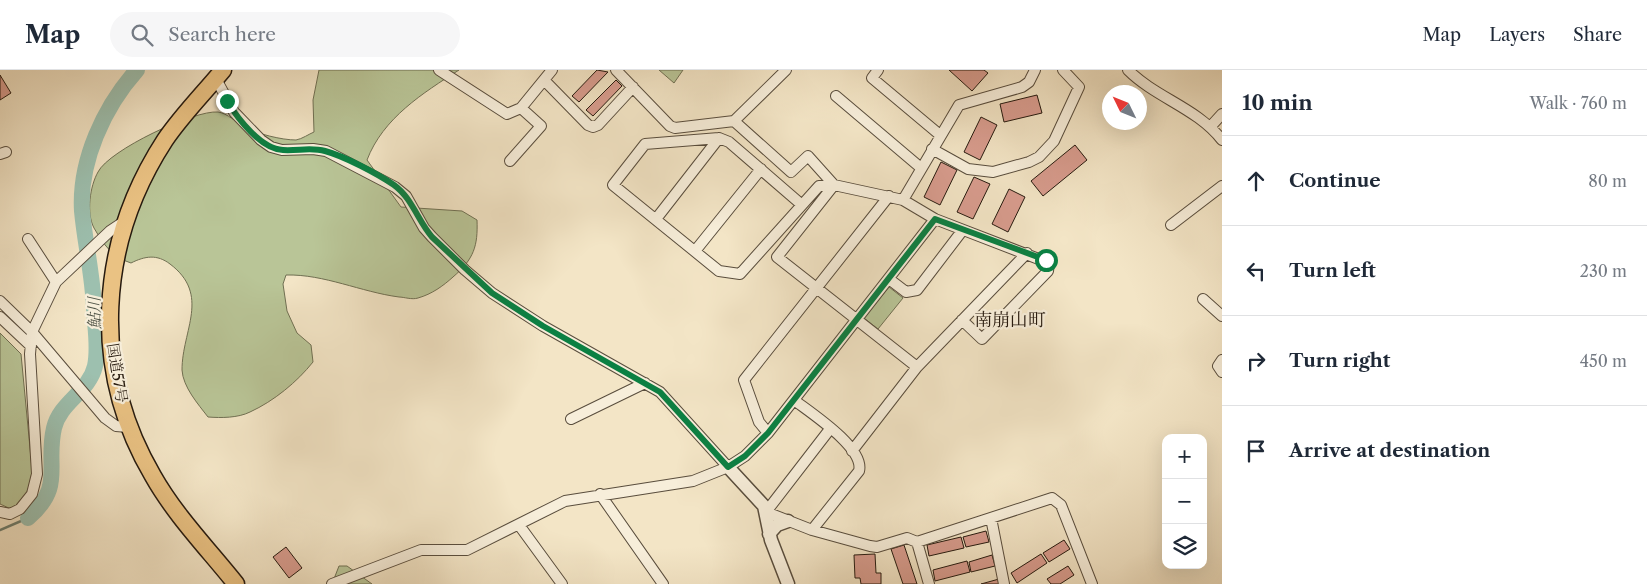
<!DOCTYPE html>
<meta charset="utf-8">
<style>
body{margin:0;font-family:"Libre Caslon Text","Noto Serif JP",serif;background:#f6f6f7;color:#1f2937}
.controls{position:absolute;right:15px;bottom:15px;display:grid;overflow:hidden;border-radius:10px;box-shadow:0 5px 20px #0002}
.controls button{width:45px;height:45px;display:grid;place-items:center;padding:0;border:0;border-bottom:1px solid #e0e1e3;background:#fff;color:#1f2937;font:25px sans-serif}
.compass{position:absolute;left:1102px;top:15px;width:45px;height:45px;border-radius:50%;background:#fff;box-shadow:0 5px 20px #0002;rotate:313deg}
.stop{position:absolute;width:15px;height:15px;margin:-11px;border:4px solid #0b8043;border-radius:50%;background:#fff}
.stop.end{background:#0b8043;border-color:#fff;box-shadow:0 1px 5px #0008}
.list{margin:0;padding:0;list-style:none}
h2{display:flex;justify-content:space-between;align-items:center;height:65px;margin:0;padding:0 20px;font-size:21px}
h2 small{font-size:16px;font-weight:400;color:#747a83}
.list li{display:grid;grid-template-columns:32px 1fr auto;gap:15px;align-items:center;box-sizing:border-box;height:90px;padding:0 20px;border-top:1px solid #e0e1e3}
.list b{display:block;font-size:19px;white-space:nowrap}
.list em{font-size:16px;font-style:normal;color:#747a83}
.icon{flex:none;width:28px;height:28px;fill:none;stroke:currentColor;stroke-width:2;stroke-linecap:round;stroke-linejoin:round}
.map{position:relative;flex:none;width:1222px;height:514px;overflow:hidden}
header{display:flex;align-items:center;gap:30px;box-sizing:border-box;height:70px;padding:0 25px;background:#fff;border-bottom:1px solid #e0e1e3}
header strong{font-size:24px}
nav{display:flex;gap:28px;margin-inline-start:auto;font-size:18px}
.search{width:350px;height:45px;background:#f6f6f7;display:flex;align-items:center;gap:12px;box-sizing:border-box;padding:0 18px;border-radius:28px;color:#747a83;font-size:19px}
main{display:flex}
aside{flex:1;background:#fff}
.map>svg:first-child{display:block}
.green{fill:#b9c597;stroke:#707053}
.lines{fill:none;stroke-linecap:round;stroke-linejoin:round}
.stream{stroke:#6d7e6f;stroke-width:2.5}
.river{stroke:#9dc0af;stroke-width:16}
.building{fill:#d89c8e;stroke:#261a0f}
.minor-casing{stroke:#594d3d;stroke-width:12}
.tertiary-casing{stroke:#594d3d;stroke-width:15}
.trunk-casing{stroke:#261a0f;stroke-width:19}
.minor{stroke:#f7eeda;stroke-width:10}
.tertiary{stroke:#f7eeda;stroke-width:12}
.trunk{stroke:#eac283;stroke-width:16}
.route{stroke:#0b8043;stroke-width:6}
.labels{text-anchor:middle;stroke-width:4.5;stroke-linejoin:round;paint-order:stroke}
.street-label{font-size:15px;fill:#261a0f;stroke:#f7eeda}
.water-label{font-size:16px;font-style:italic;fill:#505447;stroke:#f7eeda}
.quarter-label{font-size:18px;fill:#261a0f;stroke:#f7eeda}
</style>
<header>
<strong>Map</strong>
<div class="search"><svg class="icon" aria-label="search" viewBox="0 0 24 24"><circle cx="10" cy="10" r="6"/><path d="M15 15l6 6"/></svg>Search here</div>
<nav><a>Map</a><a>Layers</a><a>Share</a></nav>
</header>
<main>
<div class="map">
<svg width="1222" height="514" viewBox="0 0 1222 514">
<rect width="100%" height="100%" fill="#f3e5c6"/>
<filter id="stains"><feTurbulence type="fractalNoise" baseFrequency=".004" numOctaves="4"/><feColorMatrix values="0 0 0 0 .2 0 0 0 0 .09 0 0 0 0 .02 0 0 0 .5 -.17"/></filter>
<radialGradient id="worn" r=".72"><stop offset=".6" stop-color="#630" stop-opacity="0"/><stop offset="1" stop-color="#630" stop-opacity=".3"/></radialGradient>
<!-- green -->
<path class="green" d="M319 0H459C423 23 383 48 367 90L401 137 462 141 477 150C478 176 474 189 453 207 443 216 432 224 418 228 412 230 404 227 399 227 361 222 324 204 286 205L283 214 287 241 297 263 311 275 313 292C297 312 274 331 250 342 238 348 221 348 208 347 198 334 183 317 182 300 182 260 211 225 170 194 157 184 145 186 131 193 112 187 104 175 94 158 86 143 90 116 98 102 109 80 194 40 218 42 227 43 237 53 245 57 257 64 282 70 296 70 302 69 309 64 314 62L313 30Z
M659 0H683L674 13Z
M889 217 903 228 878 259 864 248Z
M0 263 21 284 32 399C31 416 26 430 11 439L0 434Z
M339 496H347L372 514H332Z"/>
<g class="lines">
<!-- stream -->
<path class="stream" d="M0 460 28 448"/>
<!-- river -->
<path class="river" d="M28 448C65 416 45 397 54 358 60 332 89 322 95 296 99 278 95 257 94 239 93 206 85 174 82 141 79 91 104 37 137 0"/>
</g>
<!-- building -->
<path class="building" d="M597 0 608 2 579 32 572 26Z
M949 0H984L988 3 972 21Z
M0 5 11 23 0 30Z
M616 10 622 16 593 46 586 40Z
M1037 25 1042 43 1004 52 1000 34Z
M981 47 997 55 980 90 964 82Z
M1075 75 1087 90 1043 126 1031 111Z
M941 92 957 100 940 135 924 127Z
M974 107 990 114 973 149 957 142Z
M1009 119 1025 127 1008 162 992 154Z
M986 461 989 472 966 477 963 467Z
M961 467 964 478 929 486 927 475Z
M1064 470 1070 479 1049 492 1043 483Z
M904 475 917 514H903L891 479Z
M286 477 302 498 289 508 273 487Z
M875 484 876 503H881V514H861L860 508H855L854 485Z
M1041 484 1047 493 1017 513 1011 503Z
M992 485 995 496 971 502 969 492Z
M967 491 970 502 935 511 933 500Z
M1068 496 1074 505 1060 514H1051L1047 509Z
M999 509 1000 514H981Z"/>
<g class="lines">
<defs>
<path id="minor" d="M439 0 507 44 521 38 552 0
M616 0 670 56 675 58 734 51 791 102 808 86 834 115 777 187 917 297
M878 0 872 8 940 65
M1128 0C1156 28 1197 38 1222 70
M216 9 234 42 261 70 271 77 282 80 313 79 326 81 395 117 406 126 424 158 432 167 465 200 492 223 543 256 660 322 728 397
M544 10 588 55 593 57 598 55 633 17
M836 26 921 98
M734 51 786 0
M1211 56 1222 44
M932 79 968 99 993 102 1029 92 1039 87 1054 71 1079 17 1063 0
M0 84 6 82
M510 91 541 56 521 38
M903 130 959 35 1022 17 1029 12 1035 0
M802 135 729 72 719 68 645 74 613 115 719 201 740 204 819 116 834 115 903 130 935 149 1049 193 1048 201 982 269 962 250
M656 149 719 68
M1171 155 1222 116
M28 169 56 212
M695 181 761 99
M889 209 906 222 917 220 962 161
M1203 229 1222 246
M0 231 32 262 105 348 116 356 128 357
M0 247 31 276
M1222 290 1218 296 1222 302
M794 330C811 343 865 378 859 401L812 460
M571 349 645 313
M830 359 766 442 812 460 870 476 877 477 907 468 917 472 1052 428 1061 435 1092 514
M768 363 759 352 744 310 889 126
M852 381 917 297 1027 183
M600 424 663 514
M0 442 10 444 20 439 32 424 37 404 30 284 32 262 56 212 110 161 125 151
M991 448 1004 514
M519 455 562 514
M917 472 929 514
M332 514 421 480H467L565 431 693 411 728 397 745 386 768 363 935 149"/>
<path id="tertiary" d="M728 397 764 436 771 470 788 514
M769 464 777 455 788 451"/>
<path id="trunk" d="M223 0C204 23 182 45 165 70 98 173 90 299 153 406 175 445 208 479 236 514"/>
</defs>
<!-- minor casing -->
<use href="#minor" class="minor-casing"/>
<!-- tertiary casing -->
<use href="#tertiary" class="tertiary-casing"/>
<!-- trunk casing -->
<use href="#trunk" class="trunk-casing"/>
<!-- minor -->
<use href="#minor" class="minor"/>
<!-- tertiary -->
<use href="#tertiary" class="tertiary"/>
<!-- trunk -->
<use href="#trunk" class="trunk"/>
</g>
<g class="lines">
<!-- route -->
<path class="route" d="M227 31C238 49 261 79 283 80 298 81 311 77 325 81 344 86 378 104 394 115 412 128 418 151 432 167L492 223 543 256 660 322 728 397 745 386 768 363 935 149 1046 190"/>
</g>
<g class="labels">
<!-- street labels -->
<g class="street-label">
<text transform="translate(117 303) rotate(81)" y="5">国道57号</text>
</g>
<!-- water labels -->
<g class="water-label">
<text transform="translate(94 243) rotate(-91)" y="6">鮎川</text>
</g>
<!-- quarter labels -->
<g class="quarter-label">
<text x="1010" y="256">南崩山町</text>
</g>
</g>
<rect width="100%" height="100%" filter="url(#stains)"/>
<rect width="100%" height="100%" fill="url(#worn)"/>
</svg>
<div class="controls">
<button>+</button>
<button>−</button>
<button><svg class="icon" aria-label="layers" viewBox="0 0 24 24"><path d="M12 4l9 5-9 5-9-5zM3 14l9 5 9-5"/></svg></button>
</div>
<svg class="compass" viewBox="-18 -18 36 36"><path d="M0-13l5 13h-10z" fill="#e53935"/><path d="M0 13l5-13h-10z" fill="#747a83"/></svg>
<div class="stop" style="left:1046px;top:190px"></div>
<div class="stop end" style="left:227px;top:31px"></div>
</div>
<aside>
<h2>10 min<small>Walk · 760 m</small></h2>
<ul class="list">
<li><svg class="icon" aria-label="ahead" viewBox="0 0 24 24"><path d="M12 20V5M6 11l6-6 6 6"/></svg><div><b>Continue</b></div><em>80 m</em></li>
<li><svg class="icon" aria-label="left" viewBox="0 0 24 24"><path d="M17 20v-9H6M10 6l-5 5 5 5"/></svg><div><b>Turn left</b></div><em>230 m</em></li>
<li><svg class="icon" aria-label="right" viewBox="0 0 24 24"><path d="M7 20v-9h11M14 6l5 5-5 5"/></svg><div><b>Turn right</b></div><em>450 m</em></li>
<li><svg class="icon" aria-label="arrive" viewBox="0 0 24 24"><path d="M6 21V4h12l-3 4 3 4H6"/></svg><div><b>Arrive at destination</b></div></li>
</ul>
</aside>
</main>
